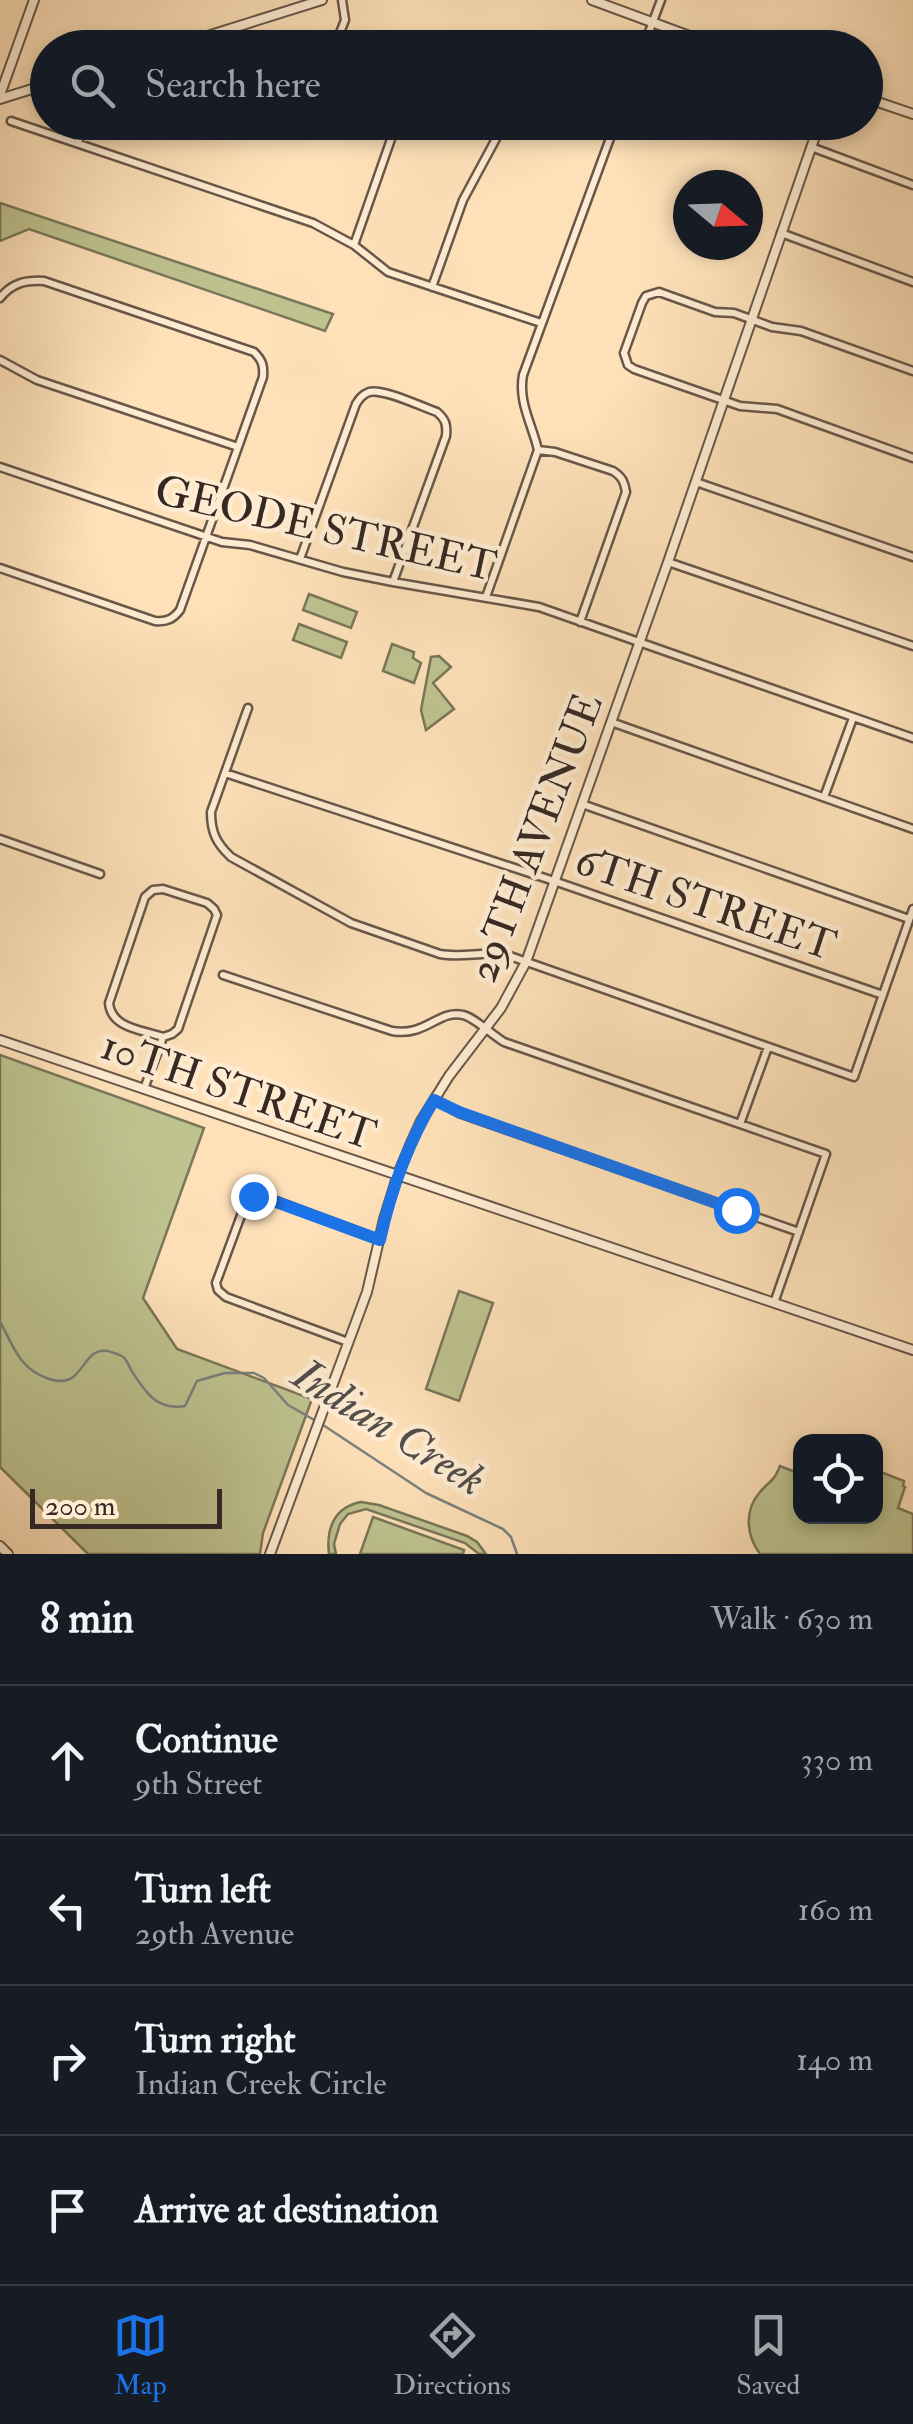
<!DOCTYPE html>
<meta charset="utf-8">
<style>
body{margin:0;font-family:"IM FELL Double Pica",serif;background:#20242c;color:#f1f3f6}
.controls{position:absolute;right:30px;bottom:30px;display:grid;overflow:hidden;border-radius:20px;box-shadow:0 5px 15px #0003}
.controls button{width:90px;height:90px;display:grid;place-items:center;padding:0;border:0;border-bottom:2px solid #363941;background:#171b24;color:#f1f3f6;font:50px sans-serif}
.compass{position:absolute;left:673px;top:170px;width:90px;height:90px;border-radius:50%;background:#171b24;box-shadow:0 5px 15px #0003;rotate:109deg}
.scale{position:absolute;left:30px;bottom:25px;width:192px;box-sizing:border-box;padding-left:10px;border:5px solid #362924;border-top:0;font-size:28px;line-height:35px;white-space:nowrap;color:#362924;-webkit-text-stroke:8px #feecd2;paint-order:stroke}
.stop{position:absolute;width:30px;height:30px;margin:-22px;border:8px solid #1a73e8;border-radius:50%;background:#fff}
.stop.end{background:#1a73e8;border-color:#fff;box-shadow:0 2px 10px #0008}
.list{margin:0;padding:0;list-style:none}
h2{display:flex;justify-content:space-between;align-items:center;height:130px;margin:0;padding:0 40px;font-size:42px}
h2 small{font-size:32px;font-weight:400;color:#9ea1a6}
.list li{display:grid;grid-template-columns:65px 1fr auto;gap:30px;align-items:center;box-sizing:border-box;height:150px;padding:0 40px;border-top:2px solid #363941}
.list b{display:block;font-size:38px;white-space:nowrap}
.list p{margin:0;font-size:32px;white-space:nowrap;color:#9ea1a6}
.list em{font-size:32px;font-style:normal;color:#9ea1a6}
.icon{flex:none;width:55px;height:55px;fill:none;stroke:currentColor;stroke-width:2;stroke-linecap:round;stroke-linejoin:round}
.map{position:relative;flex:none;width:913px;height:1554px;overflow:hidden}
.search{position:absolute;background:#171b24;box-shadow:0 5px 15px #0003;left:30px;right:30px;top:30px;height:110px;display:flex;align-items:center;gap:25px;box-sizing:border-box;padding:0 35px;border-radius:55px;color:#9ea1a6;font-size:38px}
.sheet{height:730px;background:#171b24}
nav{display:flex;justify-content:space-around;align-items:center;box-sizing:border-box;height:140px;border-top:2px solid #363941;background:#171b24;font-size:28px;color:#9ea1a6}
nav a{display:grid;justify-items:center;gap:5px}
nav .on{color:#1a73e8}
.map>svg:first-child{display:block}
.green{fill:#bec390;stroke:#7a765a;stroke-width:2.5}
.lines{fill:none;stroke-linecap:round;stroke-linejoin:round}
.stream{stroke:#79817e;stroke-width:2.5}
.minor-casing{stroke:#685749;stroke-width:11}
.tertiary-casing{stroke:#685749;stroke-width:12}
.minor{stroke:#feecd2;stroke-width:6}
.tertiary{stroke:#feecd2;stroke-width:8}
.route{stroke:#1a73e8;stroke-width:12}
.labels{text-anchor:middle;stroke-width:9;stroke-linejoin:round;paint-order:stroke}
.street-label{font-size:42px;fill:#362924;stroke:#feecd2}
.water-label{font-size:45px;font-style:italic;fill:#524e4a;stroke:#feecd2}
</style>
<div class="map">
<svg width="913" height="1554" viewBox="0 0 913 1554">
<rect width="100%" height="100%" fill="#fee1b9"/>
<filter id="stains"><feTurbulence type="fractalNoise" baseFrequency=".002" numOctaves="4"/><feColorMatrix values="0 0 0 0 .2 0 0 0 0 .09 0 0 0 0 .02 0 0 0 .5 -.17"/></filter>
<radialGradient id="worn" r=".72"><stop offset=".6" stop-color="#630" stop-opacity="0"/><stop offset="1" stop-color="#630" stop-opacity=".3"/></radialGradient>
<!-- green -->
<path class="green" d="M0 203 333 314 325 331 29 229 0 241Z
M309 594 357 612 351 628 303 610Z
M299 624 347 642 341 658 293 640Z
M392 644 414 652 413 658 421 663 414 683 383 671Z
M439 656 451 667 433 683 454 709 426 730 421 710 431 657Z
M0 1055 204 1128 143 1298 177 1349 312 1399 263 1533 260 1554H88L0 1467Z
M459 1291 493 1303 459 1401 426 1389Z
M780 1466 800 1474V1516H876V1470L904 1481 903 1486 905 1487 898 1508 913 1514V1554H760C746 1535 744 1510 760 1492 771 1479 773 1483 780 1466Z
M361 1502 379 1505 467 1536 477 1542 486 1554H479L465 1543 366 1509 348 1514 340 1524 334 1544 336 1554H329C326 1529 334 1507 361 1502Z
M373 1517 464 1550 463 1554H360Z"/>
<g class="lines">
<!-- stream -->
<path class="stream" d="M0 1322C8 1335 13 1351 24 1363 34 1374 59 1388 73 1377 86 1367 89 1348 108 1351 110 1352 122 1355 123 1357 126 1359 130 1367 131 1370 145 1392 157 1411 185 1406L197 1381 225 1373H254L264 1378 288 1405 316 1421
M323 1425 426 1493 503 1529 511 1537 517 1554"/>
<defs>
<path id="minor" d="M215 34 219 48
M334 48 345 20 342 0
M430 48 432 44
M643 48 661 0
M11 121 313 223 354 245 388 272 541 323
M78 143 84 122
M811 147 913 185
M781 233 913 282
M354 245 397 122
M432 287 463 200 505 122
M0 298C12 283 25 280 44 281L254 352C262 360 264 365 263 377L180 610C173 619 167 622 155 621L0 568
M0 360 37 380 238 447
M913 371 801 331 772 327 734 313 715 312 659 292 646 296 642 303 624 353 628 365 634 369 740 406 777 409 913 458
M538 450 555 452 613 471C622 477 624 481 626 492L580 622
M0 467 222 542 250 545 343 572 393 582 539 607 913 738
M696 482 913 557
M300 559 356 404C360 398 362 395 369 392 383 388 422 407 437 412 446 420 447 425 446 436L393 582
M668 562 913 646
M486 597 538 450C532 424 518 402 523 375L616 122
M248 708 211 812C211 832 216 843 231 857L351 923 440 954C462 958 484 951 507 955L854 1077 913 909
M611 722 913 829
M225 773 554 881 883 995
M824 797 853 718
M582 804 909 919
M0 839 100 874
M223 975 392 1031C426 1037 439 1009 463 1015 474 1017 492 1035 504 1042L826 1154 774 1303
M144 1089 163 1037 172 1034 178 1029 217 915 214 909 207 903 163 889 153 890 145 897 109 1003C111 1028 142 1030 163 1037
M434 1099 459 1113 799 1232
M740 1124 768 1047
M348 1342 226 1297 218 1290 216 1283 246 1202 253 1196 260 1195 380 1240"/>
<path id="tertiary" d="M592 0 722 48
M169 48 322 0
M0 95 34 0
M866 98 913 114
M0 99 48 84
M0 1040 913 1350
M0 1546 8 1554
M270 1554 367 1292 384 1219 398 1174 411 1143 421 1121 449 1076 501 1008 526 962 668 562 820 122"/>
</defs>
<!-- minor casing -->
<use href="#minor" class="minor-casing"/>
<!-- tertiary casing -->
<use href="#tertiary" class="tertiary-casing"/>
<!-- minor -->
<use href="#minor" class="minor"/>
<!-- tertiary -->
<use href="#tertiary" class="tertiary"/>
</g>
<g class="lines">
<!-- route -->
<path class="route" d="M253 1196H260L380 1240C391 1190 408 1143 434 1100L459 1112 736 1210"/>
</g>
<g class="labels">
<!-- street labels -->
<g class="street-label">
<text transform="translate(326 527) rotate(13)" y="15">GEODE STREET</text>
<text transform="translate(534 837) rotate(-69)" y="15">29TH AVENUE</text>
<text transform="translate(706 902) rotate(19)" y="15">6TH STREET</text>
<text transform="translate(239 1089) rotate(19)" y="15">10TH STREET</text>
</g>
<!-- water labels -->
<g class="water-label">
<text transform="translate(390 1426) rotate(32)" y="16">Indian Creek</text>
</g>
</g>
<rect width="100%" height="100%" filter="url(#stains)"/>
<rect width="100%" height="100%" fill="url(#worn)"/>
</svg>
<div class="controls">
<button><svg class="icon" aria-label="locate" viewBox="0 0 24 24"><circle cx="12" cy="12" r="6"/><path d="M12 2v4M12 18v4M2 12h4M18 12h4"/></svg></button>
</div>
<svg class="compass" viewBox="-18 -18 36 36"><path d="M0-13l5 13h-10z" fill="#e53935"/><path d="M0 13l5-13h-10z" fill="#9ea1a6"/></svg>
<div class="scale">200 m</div>
<div class="stop" style="left:736px;top:1210px"></div>
<div class="stop end" style="left:253px;top:1196px"></div>
<div class="search"><svg class="icon" aria-label="search" viewBox="0 0 24 24"><circle cx="10" cy="10" r="6"/><path d="M15 15l6 6"/></svg>Search here</div>
</div>
<section class="sheet">
<h2>8 min<small>Walk · 630 m</small></h2>
<ul class="list">
<li><svg class="icon" aria-label="ahead" viewBox="0 0 24 24"><path d="M12 20V5M6 11l6-6 6 6"/></svg><div><b>Continue</b><p>9th Street</p></div><em>330 m</em></li>
<li><svg class="icon" aria-label="left" viewBox="0 0 24 24"><path d="M17 20v-9H6M10 6l-5 5 5 5"/></svg><div><b>Turn left</b><p>29th Avenue</p></div><em>160 m</em></li>
<li><svg class="icon" aria-label="right" viewBox="0 0 24 24"><path d="M7 20v-9h11M14 6l5 5-5 5"/></svg><div><b>Turn right</b><p>Indian Creek Circle</p></div><em>140 m</em></li>
<li><svg class="icon" aria-label="arrive" viewBox="0 0 24 24"><path d="M6 21V4h12l-3 4 3 4H6"/></svg><div><b>Arrive at destination</b></div></li>
</ul>
</section>
<nav>
<a class="on"><svg class="icon" aria-label="map" viewBox="0 0 24 24"><path d="M3 6l6-2 6 2 6-2v14l-6 2-6-2-6 2zM9 4v14M15 6v14"/></svg>Map</a>
<a><svg class="icon" aria-label="directions" viewBox="0 0 24 24"><path d="M12 3l9 9-9 9-9-9zM9 14v-3h6M13 9l2 2-2 2"/></svg>Directions</a>
<a><svg class="icon" aria-label="saved" viewBox="0 0 24 24"><path d="M7 4h10v16l-5-4-5 4z"/></svg>Saved</a>
</nav>
